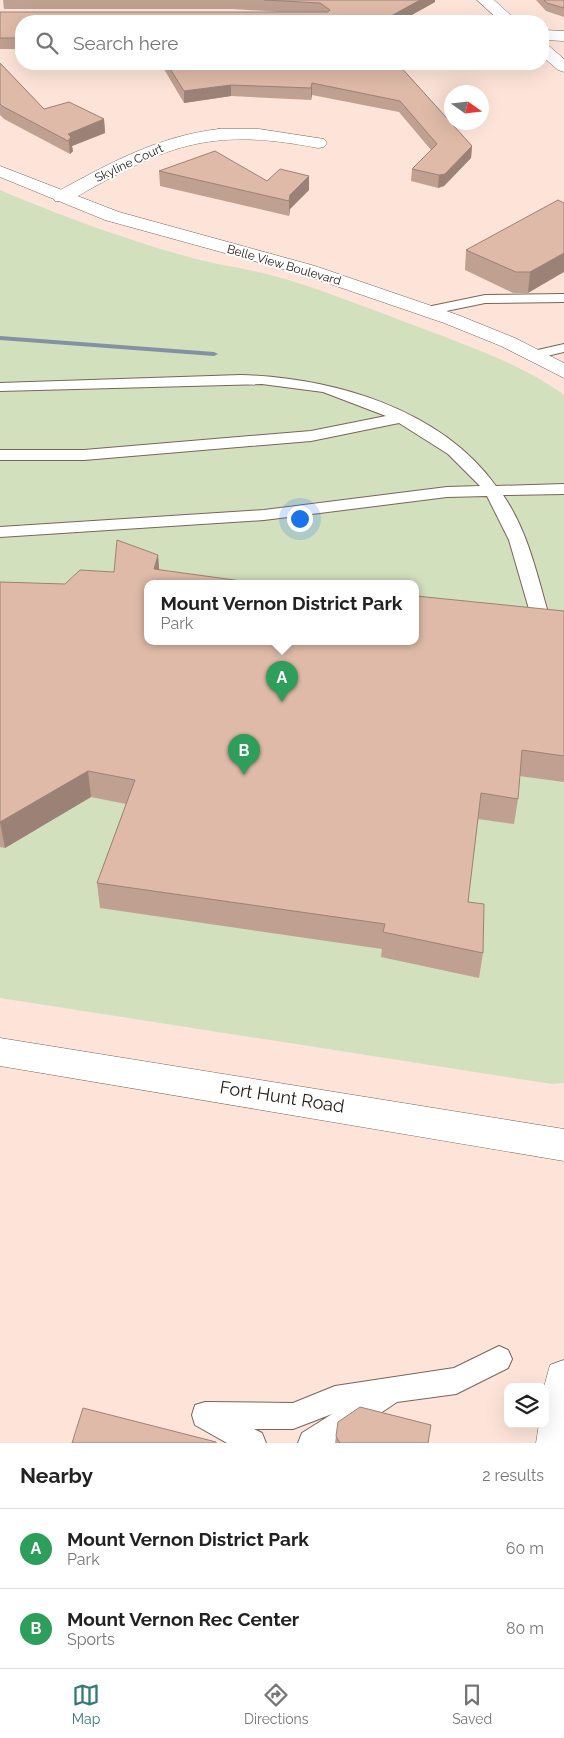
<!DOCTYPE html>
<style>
body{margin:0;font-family:Raleway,sans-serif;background:#f2f2f2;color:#222}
.controls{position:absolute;right:15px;bottom:15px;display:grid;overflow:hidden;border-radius:10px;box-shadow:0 5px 20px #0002}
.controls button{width:45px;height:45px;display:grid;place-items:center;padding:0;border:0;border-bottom:1px solid #e0e0e0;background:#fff;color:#222;font:25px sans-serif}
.compass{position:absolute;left:444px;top:85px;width:45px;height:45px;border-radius:50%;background:#fff;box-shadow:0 5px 20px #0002;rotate:104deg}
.you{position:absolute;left:299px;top:518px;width:18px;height:18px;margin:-12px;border:4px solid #fff;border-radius:50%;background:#1a73e8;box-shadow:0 0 0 8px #1a73e833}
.badge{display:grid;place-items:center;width:32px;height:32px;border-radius:50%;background:#327b79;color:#fff;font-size:16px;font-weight:700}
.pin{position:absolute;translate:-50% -41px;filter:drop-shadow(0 1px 2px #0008)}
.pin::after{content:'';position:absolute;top:26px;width:18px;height:15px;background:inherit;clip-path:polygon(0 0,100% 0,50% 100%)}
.popup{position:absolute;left:144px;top:580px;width:275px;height:65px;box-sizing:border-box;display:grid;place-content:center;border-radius:10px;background:#fff;filter:drop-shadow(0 1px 4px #0005);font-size:16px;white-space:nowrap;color:#767676}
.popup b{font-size:19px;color:#222}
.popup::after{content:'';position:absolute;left:50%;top:100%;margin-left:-10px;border:10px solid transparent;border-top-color:#fff}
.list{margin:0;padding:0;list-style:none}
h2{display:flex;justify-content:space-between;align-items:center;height:65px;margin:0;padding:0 20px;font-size:21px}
h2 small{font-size:16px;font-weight:400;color:#767676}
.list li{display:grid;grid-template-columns:32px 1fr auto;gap:15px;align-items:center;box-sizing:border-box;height:80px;padding:0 20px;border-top:1px solid #e0e0e0}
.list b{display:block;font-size:19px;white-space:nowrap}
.list p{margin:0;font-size:16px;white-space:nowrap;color:#767676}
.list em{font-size:16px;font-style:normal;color:#767676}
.icon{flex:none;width:28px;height:28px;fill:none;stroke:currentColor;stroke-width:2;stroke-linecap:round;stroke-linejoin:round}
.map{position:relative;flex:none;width:564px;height:1443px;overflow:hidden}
.search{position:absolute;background:#fff;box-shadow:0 5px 20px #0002;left:15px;right:15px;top:15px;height:55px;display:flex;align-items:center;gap:12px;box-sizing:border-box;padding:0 18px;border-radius:20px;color:#767676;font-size:19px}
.sheet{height:225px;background:#fff}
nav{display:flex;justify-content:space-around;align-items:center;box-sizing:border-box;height:70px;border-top:1px solid #e0e0e0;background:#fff;font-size:14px;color:#767676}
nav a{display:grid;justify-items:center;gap:2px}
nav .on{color:#327b79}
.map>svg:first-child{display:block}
.green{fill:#d2e0be;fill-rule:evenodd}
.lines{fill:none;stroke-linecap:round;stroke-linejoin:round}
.stream{fill:#8490a4;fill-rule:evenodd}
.service-casing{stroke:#7a645a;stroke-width:2}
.minor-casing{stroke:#7a645a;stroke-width:1}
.secondary-casing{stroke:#7a645a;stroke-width:1}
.service{fill:#fff;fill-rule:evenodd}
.minor{fill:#fff;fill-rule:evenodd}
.secondary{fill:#fff;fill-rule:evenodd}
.wall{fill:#c0a090}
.shaded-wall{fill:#9c8276}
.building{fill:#dfbaa8;stroke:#9c8276}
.labels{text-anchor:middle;stroke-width:4;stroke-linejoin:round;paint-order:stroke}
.far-street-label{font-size:12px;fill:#231b16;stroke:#fff}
.near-street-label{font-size:18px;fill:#231b16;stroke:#fff}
</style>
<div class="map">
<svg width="564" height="1443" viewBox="0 0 564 1443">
<rect width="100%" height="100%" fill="#fee4d8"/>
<!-- green -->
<path class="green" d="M0 190C64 217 129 241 196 259 219 265 243 268 267 274 320 288 372 310 424 329 471 347 523 365 564 395V1083L552 1084 0 998ZM148 583H416V641H148Z"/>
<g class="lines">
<!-- stream -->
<path class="stream" d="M0 336 214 352 218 354 214 356 0 340Z"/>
<defs>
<path id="service" d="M564 294V302L485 303 427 315 420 311 427 307 485 295Z
M564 344V352L534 359 527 355 529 352Z
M241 375C332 378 440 408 496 486L564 484V494L503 495C528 531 537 575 549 616L546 620H534L531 616 509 540 487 496 447 497 264 520 0 537V527L264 510 447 487 480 486 448 454 399 423 311 441 84 460H0V450H84L311 431 386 416 323 392 262 384 0 391V383Z
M499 1346 508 1350 512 1359 508 1368 456 1394 397 1402 336 1443H298L302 1433 332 1414 293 1429H254L262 1433 266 1443H227L195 1425 192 1415 195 1405 205 1402 293 1403 335 1386 454 1368Z"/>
<path id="minor" d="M477 0H494L517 21H500Z
M543 30 564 31V41L543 40Z
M543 44 549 46 564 59V72L558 70 543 57Z
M219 129H259L324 139 327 143 324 147 318 148C206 126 164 147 69 201H55L53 197 55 193C108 164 158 136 219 129Z"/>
<path id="secondary" d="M0 166 119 212 315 266 458 315 515 338 564 363V378L501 346 444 323 301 274 105 220 0 177Z
M0 1038 564 1129V1161L0 1066Z
M564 1360V1443H536L539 1424H545L544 1387 550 1365Z"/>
</defs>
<!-- service casing -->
<use href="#service" class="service-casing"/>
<!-- minor casing -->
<use href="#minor" class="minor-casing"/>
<!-- secondary casing -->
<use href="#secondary" class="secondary-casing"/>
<!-- service -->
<use href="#service" class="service"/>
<!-- minor -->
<use href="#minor" class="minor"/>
<!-- secondary -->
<use href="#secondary" class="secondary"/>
</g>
<!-- wall -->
<path class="wall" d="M3 0H435V2L401 21H21V49H0V12H281L233 9H4Z
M536 0H564V17L546 11Z
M0 63 44 109 104 119 105 133 72 146 73 151 70 154 4 119 0 115Z
M161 64H398L472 146 471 158 444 186 438 188 411 181 412 169 431 150 399 112 312 95 311 100 231 96 184 103Z
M159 171 267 181 309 190 290 209 289 216 160 186Z
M564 203 528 293H513L465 270 466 250Z
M158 555 159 569 148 583 564 611V782L519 776 518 799 514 824 478 819 468 902 483 953 479 978 381 957 382 949 100 908 97 883 126 804 91 797 5 848 0 847V582L65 584 114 572Z
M336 1436 428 1443H335Z"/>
<!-- shaded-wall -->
<path class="shaded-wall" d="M420 0H435V2L401 21H382Z
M312 83V95L311 100V88Z
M231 85V96L184 103V91Z
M104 119 105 133 72 146 73 151 70 154 68 134Z
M472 146 471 158 444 186 438 188 439 175Z
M309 176V190L290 209 289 216V201L290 195Z
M564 253V272L528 293 530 272Z
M158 555 160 580 154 569Z
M88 771 91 797 5 848 0 822Z"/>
<!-- building -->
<path class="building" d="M264 0H420L382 21H21V38H0V12H328L330 10 320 3Z
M544 0H564V8L547 3Z
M0 63 44 109 69 102 104 119 68 134 71 137 68 141 2 106 0 104Z
M167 64H398L472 146 445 174 439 175 412 169 437 144 400 101 312 83 311 88 231 85 184 91Z
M215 151 267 181 280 169 309 176 290 195 289 201 159 171Z
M558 200 564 203V253L530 272H516L466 250Z
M117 540 158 555 154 569 256 583H148V641H416V596L564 611V756L522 750 518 799 481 793 468 902 484 904 483 953 383 932 385 924 97 883 135 780 88 771 0 822V582L65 584 80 570 114 572Z
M360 1407 431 1425 428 1443H340L336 1436 338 1422Z
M83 1408 216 1442V1443H72Z"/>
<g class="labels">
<!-- far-street labels -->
<g class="far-street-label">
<text transform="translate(129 163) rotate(-25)" y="4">Skyline Court</text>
<text transform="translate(284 265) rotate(16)" y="4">Belle View Boulevard</text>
</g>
<!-- near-street labels -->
<g class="near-street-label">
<text transform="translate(282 1097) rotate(9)" y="6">Fort Hunt Road</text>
</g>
</g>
</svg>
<div class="controls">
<button><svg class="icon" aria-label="layers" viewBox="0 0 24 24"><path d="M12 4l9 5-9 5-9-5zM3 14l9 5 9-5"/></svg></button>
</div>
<svg class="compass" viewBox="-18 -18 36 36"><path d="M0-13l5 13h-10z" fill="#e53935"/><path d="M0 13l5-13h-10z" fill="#767676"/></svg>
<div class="you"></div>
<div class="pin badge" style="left:282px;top:702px;background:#2e9e5b">A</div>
<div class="popup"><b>Mount Vernon District Park</b>Park</div>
<div class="pin badge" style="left:244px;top:775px;background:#2e9e5b">B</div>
<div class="search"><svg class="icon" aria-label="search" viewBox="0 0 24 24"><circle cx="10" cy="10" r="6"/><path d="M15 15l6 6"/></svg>Search here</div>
</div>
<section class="sheet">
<h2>Nearby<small>2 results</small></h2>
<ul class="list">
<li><span class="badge" style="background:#2e9e5b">A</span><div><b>Mount Vernon District Park</b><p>Park</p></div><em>60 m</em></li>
<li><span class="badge" style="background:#2e9e5b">B</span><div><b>Mount Vernon Rec Center</b><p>Sports</p></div><em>80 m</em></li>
</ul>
</section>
<nav>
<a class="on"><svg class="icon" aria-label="map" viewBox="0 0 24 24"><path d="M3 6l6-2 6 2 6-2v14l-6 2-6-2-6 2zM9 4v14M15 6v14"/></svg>Map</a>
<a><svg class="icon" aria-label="directions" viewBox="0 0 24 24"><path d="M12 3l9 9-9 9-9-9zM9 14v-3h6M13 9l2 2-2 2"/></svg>Directions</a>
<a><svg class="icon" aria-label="saved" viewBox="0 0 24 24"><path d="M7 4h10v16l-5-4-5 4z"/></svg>Saved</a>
</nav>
